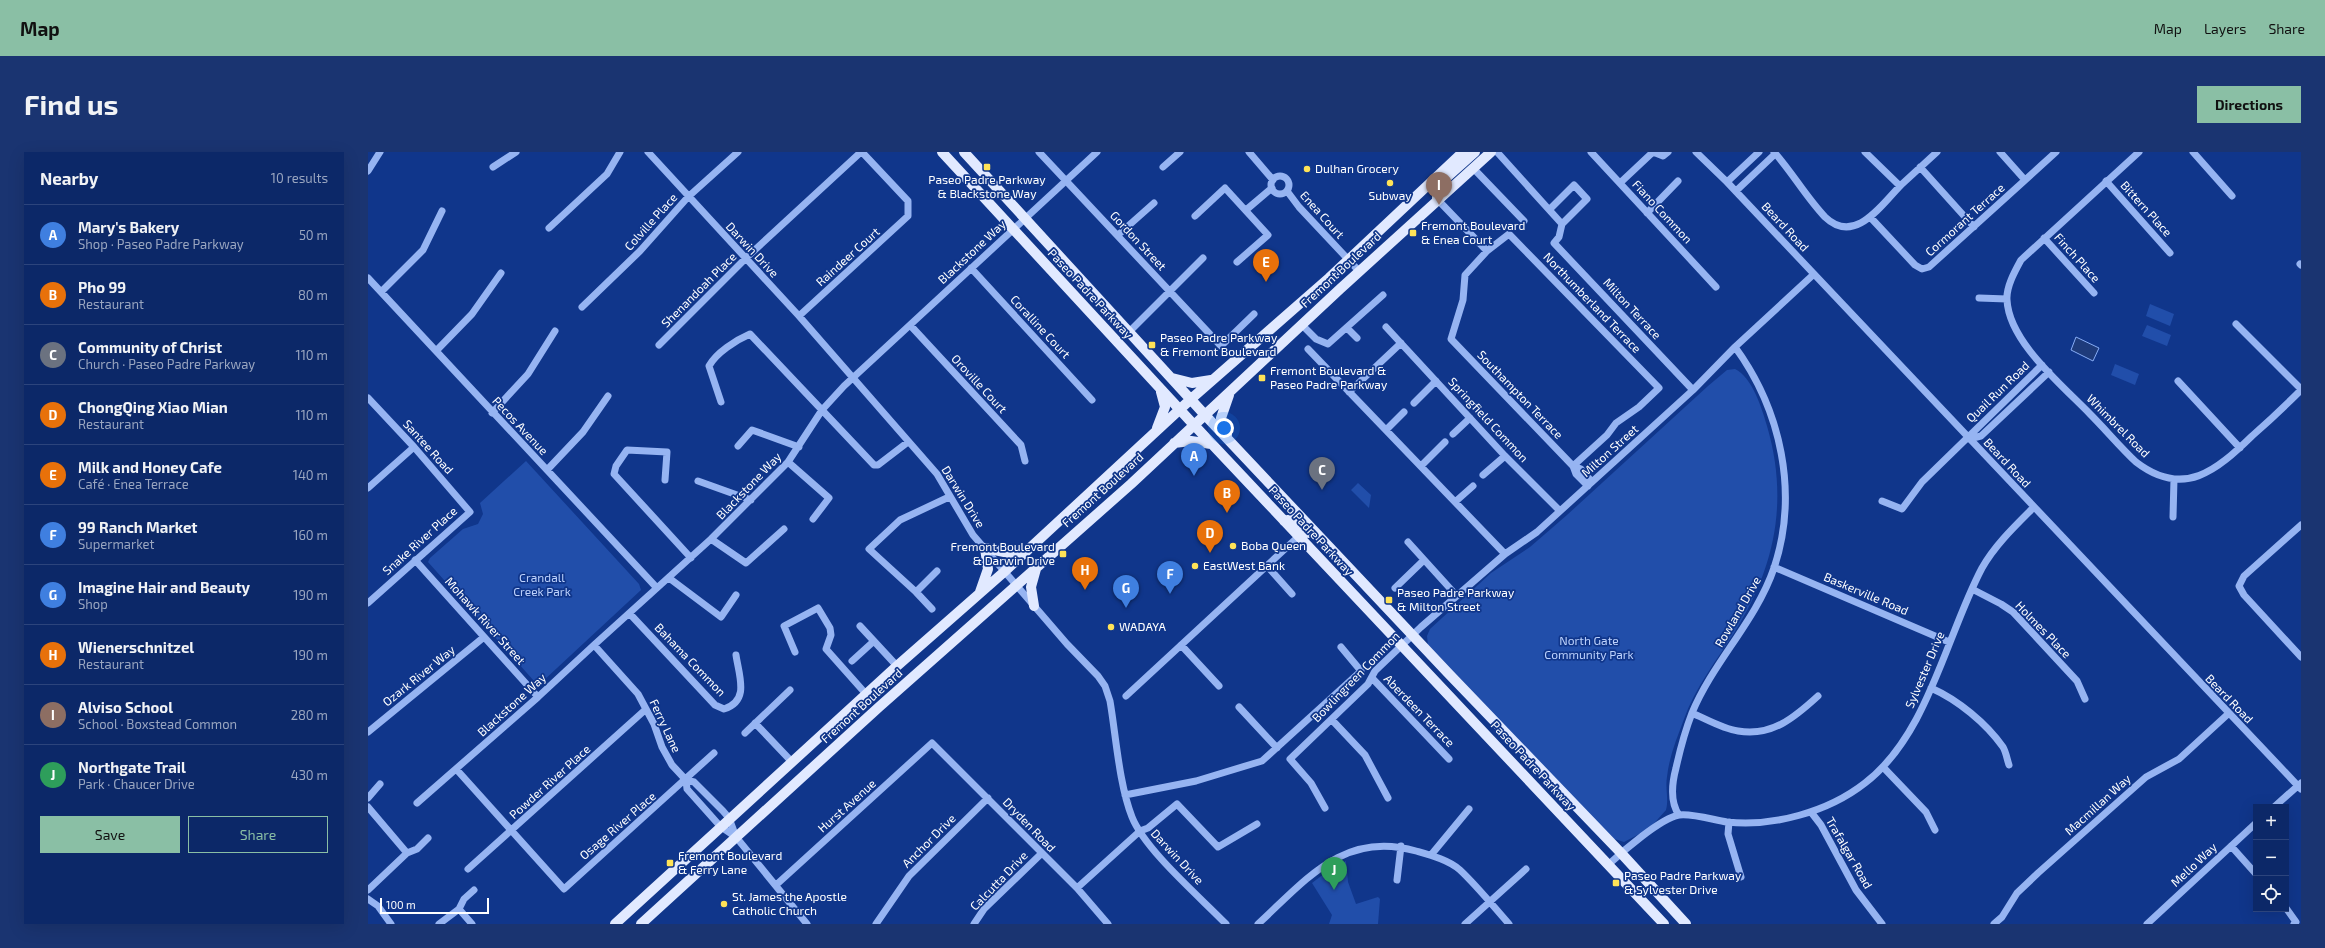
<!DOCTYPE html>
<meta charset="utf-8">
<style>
body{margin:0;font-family:"Exo 2",sans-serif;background:#1a3471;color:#f1f3f6}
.controls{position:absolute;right:12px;bottom:12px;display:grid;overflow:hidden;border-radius:0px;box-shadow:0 4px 16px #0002}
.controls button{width:36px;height:36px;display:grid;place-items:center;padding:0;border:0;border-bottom:1px solid #2c447c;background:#0c2868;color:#f1f3f6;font:20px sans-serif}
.scale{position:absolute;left:12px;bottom:10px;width:109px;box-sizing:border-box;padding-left:4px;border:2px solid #fff;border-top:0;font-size:11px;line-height:14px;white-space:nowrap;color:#fff;-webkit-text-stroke:3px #10368b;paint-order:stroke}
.you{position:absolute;left:856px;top:276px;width:14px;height:14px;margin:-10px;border:3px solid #fff;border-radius:50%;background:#1a73e8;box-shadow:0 0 0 6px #1a73e833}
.badge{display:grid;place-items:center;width:26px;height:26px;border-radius:50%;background:#8abfa5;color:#fff;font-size:13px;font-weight:700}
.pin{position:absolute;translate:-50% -33px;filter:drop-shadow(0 1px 2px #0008)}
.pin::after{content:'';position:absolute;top:21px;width:14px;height:12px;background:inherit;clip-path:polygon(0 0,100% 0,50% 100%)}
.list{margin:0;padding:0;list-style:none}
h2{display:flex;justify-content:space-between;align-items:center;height:52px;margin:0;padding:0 16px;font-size:17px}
h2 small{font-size:13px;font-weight:400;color:#9aa6c0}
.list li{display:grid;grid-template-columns:26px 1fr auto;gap:12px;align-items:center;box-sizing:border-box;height:60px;padding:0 16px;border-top:1px solid #2c447c}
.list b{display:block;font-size:15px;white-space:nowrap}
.list p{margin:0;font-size:13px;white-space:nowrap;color:#9aa6c0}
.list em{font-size:13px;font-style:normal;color:#9aa6c0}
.actions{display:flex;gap:8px;padding:12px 16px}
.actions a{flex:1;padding:9px 0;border:1px solid #8abfa5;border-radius:0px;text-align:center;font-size:14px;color:#8abfa5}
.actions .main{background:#8abfa5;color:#111}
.icon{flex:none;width:22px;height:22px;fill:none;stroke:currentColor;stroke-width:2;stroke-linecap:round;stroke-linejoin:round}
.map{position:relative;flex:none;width:1933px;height:772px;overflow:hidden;border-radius:0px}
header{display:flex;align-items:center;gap:24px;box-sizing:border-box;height:56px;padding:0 20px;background:#8abfa5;color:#111}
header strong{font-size:19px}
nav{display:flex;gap:22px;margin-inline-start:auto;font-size:14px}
.intro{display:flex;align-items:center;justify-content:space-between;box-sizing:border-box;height:96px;padding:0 24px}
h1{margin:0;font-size:28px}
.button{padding:10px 18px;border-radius:0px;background:#8abfa5;color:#111;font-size:14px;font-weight:700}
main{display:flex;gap:24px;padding:0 24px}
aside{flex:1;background:#0c2868;border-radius:0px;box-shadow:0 4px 16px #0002}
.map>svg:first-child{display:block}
.green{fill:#214eaa}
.water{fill:#1e3b7b;stroke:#87adf6}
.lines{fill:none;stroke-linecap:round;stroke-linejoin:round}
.minor{stroke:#96b4f2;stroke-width:7}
.major{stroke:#e1e9ff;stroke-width:10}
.poi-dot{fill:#ffe357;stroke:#10368b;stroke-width:1.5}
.labels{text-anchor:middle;stroke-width:3.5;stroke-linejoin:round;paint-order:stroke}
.poi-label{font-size:12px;fill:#fff;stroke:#10368b;text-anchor:start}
.street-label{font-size:12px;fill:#fff;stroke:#10368b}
.park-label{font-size:12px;fill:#bdd2fd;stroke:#10368b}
</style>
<header>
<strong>Map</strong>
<nav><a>Map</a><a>Layers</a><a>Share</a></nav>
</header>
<div class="intro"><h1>Find us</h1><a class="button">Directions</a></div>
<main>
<aside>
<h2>Nearby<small>10 results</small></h2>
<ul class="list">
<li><span class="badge" style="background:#3f7fe0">A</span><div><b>Mary's Bakery</b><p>Shop · Paseo Padre Parkway</p></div><em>50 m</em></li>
<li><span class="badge" style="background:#e8710a">B</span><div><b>Pho 99</b><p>Restaurant</p></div><em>80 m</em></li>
<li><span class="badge" style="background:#6b7280">C</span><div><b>Community of Christ</b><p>Church · Paseo Padre Parkway</p></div><em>110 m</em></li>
<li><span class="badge" style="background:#e8710a">D</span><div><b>ChongQing Xiao Mian</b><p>Restaurant</p></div><em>110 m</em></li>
<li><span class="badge" style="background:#e8710a">E</span><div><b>Milk and Honey Cafe</b><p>Café · Enea Terrace</p></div><em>140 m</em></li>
<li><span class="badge" style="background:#3f7fe0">F</span><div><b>99 Ranch Market</b><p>Supermarket</p></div><em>160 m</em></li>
<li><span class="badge" style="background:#3f7fe0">G</span><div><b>Imagine Hair and Beauty</b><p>Shop</p></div><em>190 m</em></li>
<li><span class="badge" style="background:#e8710a">H</span><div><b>Wienerschnitzel</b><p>Restaurant</p></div><em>190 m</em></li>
<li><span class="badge" style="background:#8d6e63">I</span><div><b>Alviso School</b><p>School · Boxstead Common</p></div><em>280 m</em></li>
<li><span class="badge" style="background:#2e9e5b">J</span><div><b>Northgate Trail</b><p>Park · Chaucer Drive</p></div><em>430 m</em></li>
</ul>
<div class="actions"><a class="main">Save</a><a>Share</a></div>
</aside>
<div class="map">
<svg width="1933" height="772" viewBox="0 0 1933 772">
<rect width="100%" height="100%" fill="#10368b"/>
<!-- green -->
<path class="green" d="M1782 152 1806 162 1802 174 1778 164Z
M1779 173 1803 183 1799 194 1774 184Z
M1747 212 1771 222 1767 233 1743 223Z
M1367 217C1384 225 1394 256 1399 274 1421 349 1407 416 1366 481 1348 509 1327 536 1316 567 1309 586 1301 605 1299 625 1297 636 1301 647 1298 658L1281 677 1256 690 1240 685 1060 493 1059 484 1062 477 1123 421 1162 395 1199 363 1340 234 1359 218Z
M158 309 271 432 273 438 175 529H166L60 410 62 406 95 377 110 372 115 362 112 351Z
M990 331 1003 343 1001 356 983 338Z
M978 709 980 730 988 752 1010 745 1012 747 1010 772H961L964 763 944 731 961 718Z"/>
<!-- water -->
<path class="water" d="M1708 185 1731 196 1725 209 1703 198Z"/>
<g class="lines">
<!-- minor -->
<path class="minor" d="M280 0 431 164 569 322 605 383 699 492 730 524 737 534 742 549C748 584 751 632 764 665 777 698 832 745 858 772
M671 0 853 194 886 162
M881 0 905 28
M1129 0 1194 72
M1223 0 1348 135
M1328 0 1359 30 1933 637
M1406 0C1424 20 1438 45 1457 65 1487 94 1514 52 1533 33 1545 22 1557 11 1569 0
M1497 0 1532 34
M1632 0 1657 28
M1771 0 1653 108C1647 119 1638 135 1639 148 1641 190 1694 233 1722 262 1738 278 1752 295 1768 310 1816 347 1849 318 1884 284 1901 269 1917 254 1933 238
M1825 0 1864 44
M125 15 148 0
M795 15 812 0
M1552 15 1606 75
M1105 16 1156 69
M0 19 12 0
M903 33a9 9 0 1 1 18 0a9 9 0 1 1-18 0Z
M1738 29 1802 101
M1359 30 1391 0
M1252 31 1285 0 1295 4 1300 0
M919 39 931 55 991 119
M1368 39 1407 2
M1069 47 1119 99
M1182 57 1206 33 1219 47 1194 72 1191 85 1186 91 1325 238
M878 58 904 36
M1279 61 1310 29
M827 64 857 36 900 83 869 110
M1503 66 1547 113 1554 117 1561 115 1688 0
M181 76 239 22 252 0
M750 83 786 51
M1676 86 1726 141
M1932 112 1933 113
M603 116 724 248
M0 126 289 436
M13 140 55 98 74 59
M1611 146 1639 147
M214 155 272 99 320 45 370 0
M431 164 540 64V49L494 0
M933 172 948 187 960 192 1015 143
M1868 172 1933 237
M542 173 653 293 657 309
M1018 175 1137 304 1192 359
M979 176 989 186
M762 179 835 106
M291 193 377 107 493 0
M940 197 1137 402
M69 198 104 162 133 121
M1810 229 1872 296
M981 240 1033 191
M0 246 46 295 102 360 0 451
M353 250 341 214C348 201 368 188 382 182L506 313H510L540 290
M1046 251 1068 229
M124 261 160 222 187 179
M1018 278 1036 260
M1085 282 1102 266
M1601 287 1613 284 1681 220
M370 294 384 278 431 295
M420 310 461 346 445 367
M1053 314 1077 290
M1205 314 1239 283 1248 271 1271 255 1291 236 1141 82 1119 99 1097 123 1095 148 1083 187 1205 314 1208 322 1220 334
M1205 314 1213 317 1224 330
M179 318 215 280 240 244
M1115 323 1137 304
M297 328 299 300 259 298 248 314 246 322 323 406
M330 329 383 348
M0 336 46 295
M1514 349 1534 357 1554 330 1674 213
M1087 350 1105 334
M1805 365 1806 327
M1933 373 1876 424 1871 434 1876 443 1933 505
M343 387 378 411 416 377
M1040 390 1088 443
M47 408 170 545
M899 414 924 442
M1406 415 1581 490
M301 426 353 465 368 443
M1027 436 1056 408
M1604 437 1633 452 1645 460 1709 529 1717 547
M548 440 569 419
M564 457 548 440 501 397 532 368 581 345
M262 462 347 553 356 557C382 549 371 524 368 503
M492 474 529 514
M226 493 270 542 286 572 294 595 304 613 318 628 326 630 355 659 361 666 368 685
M813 493 851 534
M427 500 416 474 450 456 462 476 463 483 458 497 498 542
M484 509 506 489
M1004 526 1081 607
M1563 536C1590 548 1618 571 1635 595 1638 600 1639 607 1641 613
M758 544 931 384
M871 555 909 596
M1324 561C1338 567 1355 577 1370 579 1404 585 1427 565 1450 544
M964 568 997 603 1020 646
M387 571 424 610
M0 580 116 485
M377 581 422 538
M1515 615 1558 660 1567 678
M89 618 196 737 346 601
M318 628 319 637 352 674 368 685 439 772
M757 643 828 629 894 609 993 519 973 495
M0 646 12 632
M49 651 170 545 226 493 343 387 420 310 454 258 476 234 729 0
M0 655 39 701
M1906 655 1933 631
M957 656 943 631 922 607 1000 532 1007 519 1053 475 1137 402 1169 380 1325 238 1367 195 1446 122
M1443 660 1453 673 1488 738 1514 772
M1311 663C1302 650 1304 631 1308 616 1312 598 1317 579 1324 561 1345 510 1388 469 1406 416 1431 341 1413 258 1367 195
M1361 670 1360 682 1373 725
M1863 694 1888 722
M1063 703 1101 657
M1241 712C1254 700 1293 666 1311 663 1323 661 1346 668 1359 670 1405 675 1460 660 1497 631 1560 583 1578 484 1614 416 1627 393 1647 374 1665 356
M100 717 277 558
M1029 728 1033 694
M408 733 564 591 709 736 740 772
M709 736 772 679 780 676 809 652 850 695 889 672
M0 738 39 701 49 697 60 686
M0 747 10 754 23 772
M1918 756 1928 770 1926 772
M91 757 104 772
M71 772 91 757 96 747 106 738
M508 772 541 724 620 646
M606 772 616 757 674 701
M890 772C938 728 976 678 1048 699 1062 703 1081 708 1092 718 1110 735 1125 754 1141 772
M1097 772 1158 717
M1626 772 1634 765 1649 741 1670 721 1778 625 1811 607 1860 562
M1779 772 1888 671"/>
<!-- major -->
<path class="major" d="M574 0 826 273 1296 772
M596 0 837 263 1081 522 1253 701 1318 772
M1069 47V34L1107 0
M804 226 824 231 843 228
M789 276 797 255 793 240
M859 283 853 266 861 243
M806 291 823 289 843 292
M916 369 925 367 941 381
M612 440 620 417 617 396 641 401 658 399
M666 454 663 435 668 417
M247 772 529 514 636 420 823 247 961 126 1095 0
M273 772 511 555 763 332 972 137 1123 0"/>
</g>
<!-- markers -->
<g class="poi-dot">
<rect x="615" y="11" width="8" height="8" rx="2"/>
<circle cx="939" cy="17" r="4"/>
<circle cx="1022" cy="31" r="4"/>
<rect x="1041" y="77" width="8" height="8" rx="2"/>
<rect x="780" y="189" width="8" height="8" rx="2"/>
<rect x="890" y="222" width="8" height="8" rx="2"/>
<circle cx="865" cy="394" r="4"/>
<rect x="691" y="398" width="8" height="8" rx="2"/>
<circle cx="827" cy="414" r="4"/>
<rect x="1017" y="444" width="8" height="8" rx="2"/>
<circle cx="743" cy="475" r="4"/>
<rect x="298" y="707" width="8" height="8" rx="2"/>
<rect x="1244" y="727" width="8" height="8" rx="2"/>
<circle cx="356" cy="752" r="4"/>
</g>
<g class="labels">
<!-- poi labels -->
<g class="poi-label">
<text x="947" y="21">Dulhan Grocery</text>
<text x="619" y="32" text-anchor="middle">Paseo Padre Parkway<tspan x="619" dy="14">&amp; Blackstone Way</tspan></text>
<text x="1022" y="48" text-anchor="middle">Subway</text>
<text x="1053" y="78">Fremont Boulevard<tspan x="1053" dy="14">&amp; Enea Court</tspan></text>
<text x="792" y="190">Paseo Padre Parkway<tspan x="792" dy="14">&amp; Fremont Boulevard</tspan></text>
<text x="902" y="223">Fremont Boulevard &amp;<tspan x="902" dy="14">Paseo Padre Parkway</tspan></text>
<text x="873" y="398">Boba Queen</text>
<text x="687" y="399" text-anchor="end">Fremont Boulevard<tspan x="687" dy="14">&amp; Darwin Drive</tspan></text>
<text x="835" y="418">EastWest Bank</text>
<text x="1029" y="445">Paseo Padre Parkway<tspan x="1029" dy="14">&amp; Milton Street</tspan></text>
<text x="751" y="479">WADAYA</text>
<text x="310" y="708">Fremont Boulevard<tspan x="310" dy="14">&amp; Ferry Lane</tspan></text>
<text x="1256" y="728">Paseo Padre Parkway<tspan x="1256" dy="14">&amp; Sylvester Drive</tspan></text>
<text x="364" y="749">St. James the Apostle<tspan x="364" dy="14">Catholic Church</tspan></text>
</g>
<!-- street labels -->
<g class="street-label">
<text transform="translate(1778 57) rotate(48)" y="4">Bittern Place</text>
<text transform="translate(1294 60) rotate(47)" y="4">Fiano Common</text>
<text transform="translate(954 63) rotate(48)" y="4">Enea Court</text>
<text transform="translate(1597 68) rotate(-42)" y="4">Cormorant Terrace</text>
<text transform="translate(283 70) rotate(-48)" y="4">Colville Place</text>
<text transform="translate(1417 75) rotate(47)" y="4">Beard Road</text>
<text transform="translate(770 89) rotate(47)" y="4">Gordon Street</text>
<text transform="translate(384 98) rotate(47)" y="4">Darwin Drive</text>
<text transform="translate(604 100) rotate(-43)" y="4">Blackstone Way</text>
<text transform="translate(480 105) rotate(-42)" y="4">Raindeer Court</text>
<text transform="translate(1709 106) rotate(48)" y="4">Finch Place</text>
<text transform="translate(973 118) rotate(-43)" y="4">Fremont Boulevard</text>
<text transform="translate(331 138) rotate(-45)" y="4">Shenandoah Place</text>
<text transform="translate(722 142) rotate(47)" y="4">Paseo Padre Parkway</text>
<text transform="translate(1224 151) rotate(46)" y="4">Northumberland Terrace</text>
<text transform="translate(1264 157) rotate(47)" y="4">Milton Terrace</text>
<text transform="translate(672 175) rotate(47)" y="4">Coralline Court</text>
<text transform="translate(611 232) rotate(47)" y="4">Oroville Court</text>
<text transform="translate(1630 240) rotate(-44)" y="4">Quail Run Road</text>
<text transform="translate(1152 243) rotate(46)" y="4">Southampton Terrace</text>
<text transform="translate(1120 268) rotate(47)" y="4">Springfield Common</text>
<text transform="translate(152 274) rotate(47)" y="4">Pecos Avenue</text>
<text transform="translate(1750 274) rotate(45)" y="4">Whimbrel Road</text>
<text transform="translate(60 295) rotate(48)" y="4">Santee Road</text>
<text transform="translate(1242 299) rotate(-42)" y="4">Milton Street</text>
<text transform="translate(1639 311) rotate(47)" y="4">Beard Road</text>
<text transform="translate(381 334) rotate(-46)" y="4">Blackstone Way</text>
<text transform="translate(735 338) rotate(-42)" y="4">Fremont Boulevard</text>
<text transform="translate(595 345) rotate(58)" y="4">Darwin Drive</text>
<text transform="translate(943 379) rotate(47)" y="4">Paseo Padre Parkway</text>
<text transform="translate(52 389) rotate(-42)" y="4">Snake River Place</text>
<text transform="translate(1498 442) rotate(23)" y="4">Baskerville Road</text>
<text transform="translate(1370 460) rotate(-60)" y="4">Rowland Drive</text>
<text transform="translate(117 469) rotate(48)" y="4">Mohawk River Street</text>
<text transform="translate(1675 478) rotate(46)" y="4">Holmes Place</text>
<text transform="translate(322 508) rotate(46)" y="4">Bahama Common</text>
<text transform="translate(1557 518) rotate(-67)" y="4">Sylvester Drive</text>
<text transform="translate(51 524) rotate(-39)" y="4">Ozark River Way</text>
<text transform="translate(988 525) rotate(-46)" y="4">Bowlingreen Common</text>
<text transform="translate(1861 547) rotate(46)" y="4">Beard Road</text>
<text transform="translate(144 553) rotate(-42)" y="4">Blackstone Way</text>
<text transform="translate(494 554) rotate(-42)" y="4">Fremont Boulevard</text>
<text transform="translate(1051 559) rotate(46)" y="4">Aberdeen Terrace</text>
<text transform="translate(297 574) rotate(65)" y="4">Ferry Lane</text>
<text transform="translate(1165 614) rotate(47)" y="4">Paseo Padre Parkway</text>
<text transform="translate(182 630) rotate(-42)" y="4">Powder River Place</text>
<text transform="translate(1730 653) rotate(-42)" y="4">Macmillan Way</text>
<text transform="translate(479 654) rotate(-42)" y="4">Hurst Avenue</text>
<text transform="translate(661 673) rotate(46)" y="4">Dryden Road</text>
<text transform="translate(250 674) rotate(-41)" y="4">Osage River Place</text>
<text transform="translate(561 689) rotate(-45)" y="4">Anchor Drive</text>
<text transform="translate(1481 701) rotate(60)" y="4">Trafalgar Road</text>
<text transform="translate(809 705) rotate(47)" y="4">Darwin Drive</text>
<text transform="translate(1826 713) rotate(-43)" y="4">Mello Way</text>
<text transform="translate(631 729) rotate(-46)" y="4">Calcutta Drive</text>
</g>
<!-- park labels -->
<g class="park-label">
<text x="174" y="430">Crandall<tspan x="174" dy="14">Creek Park</tspan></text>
<text x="1221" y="493">North Gate<tspan x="1221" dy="14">Community Park</tspan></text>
</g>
</g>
</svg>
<div class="controls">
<button>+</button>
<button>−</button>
<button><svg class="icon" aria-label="locate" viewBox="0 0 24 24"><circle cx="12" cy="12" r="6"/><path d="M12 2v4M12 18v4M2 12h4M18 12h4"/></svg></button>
</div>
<div class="scale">100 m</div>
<div class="you"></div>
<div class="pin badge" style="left:826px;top:324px;background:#3f7fe0">A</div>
<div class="pin badge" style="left:859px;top:361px;background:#e8710a">B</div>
<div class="pin badge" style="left:954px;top:338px;background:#6b7280">C</div>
<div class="pin badge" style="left:842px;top:401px;background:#e8710a">D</div>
<div class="pin badge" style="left:898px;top:130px;background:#e8710a">E</div>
<div class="pin badge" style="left:802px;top:442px;background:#3f7fe0">F</div>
<div class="pin badge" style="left:758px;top:456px;background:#3f7fe0">G</div>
<div class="pin badge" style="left:717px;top:438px;background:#e8710a">H</div>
<div class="pin badge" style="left:1071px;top:53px;background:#8d6e63">I</div>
<div class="pin badge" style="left:966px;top:738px;background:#2e9e5b">J</div>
</div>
</main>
